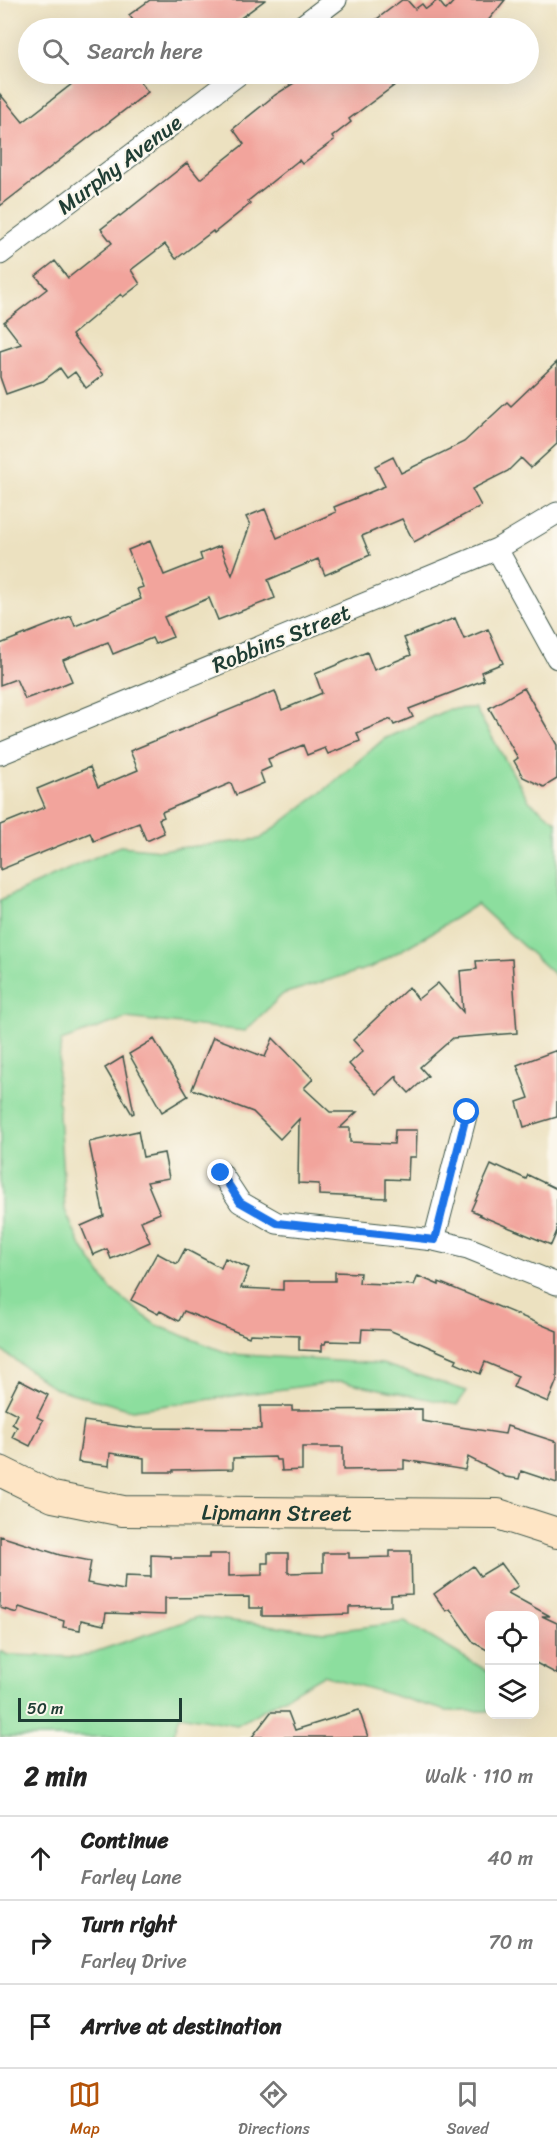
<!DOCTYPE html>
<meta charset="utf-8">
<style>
body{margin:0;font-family:Sriracha,sans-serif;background:#f6f6f6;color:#222}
.controls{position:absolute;right:18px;bottom:18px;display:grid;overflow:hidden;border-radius:12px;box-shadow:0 6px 24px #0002}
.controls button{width:54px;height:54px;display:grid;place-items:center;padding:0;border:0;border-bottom:2px solid #e0e0e0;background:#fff;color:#222;font:30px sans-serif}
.scale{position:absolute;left:18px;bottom:15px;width:164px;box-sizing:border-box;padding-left:6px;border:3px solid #1f3d34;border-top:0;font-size:16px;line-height:21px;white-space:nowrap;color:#1f3d34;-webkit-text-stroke:4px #fbf7ec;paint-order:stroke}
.stop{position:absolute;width:18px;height:18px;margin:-14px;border:4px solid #1a73e8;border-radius:50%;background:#fff}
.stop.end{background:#1a73e8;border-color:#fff;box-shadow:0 2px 6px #0008}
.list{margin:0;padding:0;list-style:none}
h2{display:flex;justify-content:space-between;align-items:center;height:78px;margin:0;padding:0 24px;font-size:26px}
h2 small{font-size:20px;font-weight:400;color:#767676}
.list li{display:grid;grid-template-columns:39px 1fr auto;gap:18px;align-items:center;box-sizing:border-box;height:84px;padding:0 24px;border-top:2px solid #e0e0e0}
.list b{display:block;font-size:22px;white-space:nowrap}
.list p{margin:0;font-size:20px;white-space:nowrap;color:#767676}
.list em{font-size:20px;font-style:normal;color:#767676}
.icon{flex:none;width:33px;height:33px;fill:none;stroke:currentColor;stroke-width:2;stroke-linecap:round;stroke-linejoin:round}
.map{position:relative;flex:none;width:557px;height:1737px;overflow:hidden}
.search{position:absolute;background:#fff;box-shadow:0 6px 24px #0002;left:18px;right:18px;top:18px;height:66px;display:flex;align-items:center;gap:15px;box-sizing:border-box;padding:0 21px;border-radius:33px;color:#767676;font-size:22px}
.sheet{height:330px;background:#fff}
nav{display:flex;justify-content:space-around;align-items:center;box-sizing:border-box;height:84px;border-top:2px solid #e0e0e0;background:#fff;font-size:16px;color:#767676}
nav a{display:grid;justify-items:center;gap:3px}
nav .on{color:#b45309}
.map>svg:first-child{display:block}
.green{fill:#8cde9e;stroke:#568e69;stroke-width:1.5}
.building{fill:#f2a49c}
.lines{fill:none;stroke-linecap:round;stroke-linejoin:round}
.street-casing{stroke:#3e5649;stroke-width:23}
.secondary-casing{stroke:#3e5649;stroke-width:32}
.street{stroke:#fff;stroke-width:21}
.secondary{stroke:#fee5c5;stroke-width:30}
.route{stroke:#1a73e8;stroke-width:8}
.labels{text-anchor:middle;stroke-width:4.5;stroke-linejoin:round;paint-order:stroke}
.street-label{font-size:22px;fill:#1f3d34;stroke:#fbf7ec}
</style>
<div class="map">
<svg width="557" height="1737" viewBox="0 0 557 1737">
<rect width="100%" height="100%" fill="#fbf7ec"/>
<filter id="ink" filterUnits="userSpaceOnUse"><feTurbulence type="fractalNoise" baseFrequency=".0167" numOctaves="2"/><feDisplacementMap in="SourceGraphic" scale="12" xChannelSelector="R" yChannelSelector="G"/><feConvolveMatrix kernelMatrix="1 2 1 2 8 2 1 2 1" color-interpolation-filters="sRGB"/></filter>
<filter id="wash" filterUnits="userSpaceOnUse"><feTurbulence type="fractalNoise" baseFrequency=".008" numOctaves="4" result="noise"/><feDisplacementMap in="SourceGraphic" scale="24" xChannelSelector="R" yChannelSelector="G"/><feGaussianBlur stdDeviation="1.35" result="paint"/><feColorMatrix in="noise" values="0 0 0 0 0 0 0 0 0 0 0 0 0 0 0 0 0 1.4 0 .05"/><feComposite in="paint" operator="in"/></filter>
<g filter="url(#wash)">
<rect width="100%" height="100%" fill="#ece1c0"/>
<!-- green -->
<path class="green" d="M475 708 529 801 557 822V977L477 904 433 932 372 967 283 994 245 1031 126 1018 61 1041 57 1083 65 1210 80 1244 111 1289 156 1325 230 1354 382 1364 467 1391 457 1405 341 1381 132 1410 54 1388 0 1349V900L120 846 160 850 260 839 328 787 384 739 449 709Z
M198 1617 325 1632 405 1622 489 1672V1711H447L323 1675 237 1725 180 1715 173 1737H0V1651L8 1655 80 1657Z"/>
<g id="blocks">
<!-- building -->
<path class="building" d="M150 0H265L227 28H139L129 15Z
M402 0H407L415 9 422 4 426 9 438 0 446 10 455 0H505L482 28H365Z
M66 74H134L148 92 0 206V94L23 122 73 83Z
M308 74H410L349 119 351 122 332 137 334 140 302 164 299 160 248 201 250 204 214 233 213 231 176 259 165 244 131 270 140 284 123 297 121 294 72 335 103 375 86 388 75 372 67 378 60 368 43 381 6 394 0 377V351L21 344 4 322 47 289 36 276 55 261 68 278 112 243 101 229 119 215 120 216 187 163 200 179 244 144 233 129 275 95Z
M557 362V444L531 468 521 458 508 471 472 489 481 506 414 542 402 519 362 536 370 555 325 575 318 559 268 580 275 598 218 620 209 598 164 617 173 637 155 644 152 638 113 654 108 642 63 660 72 681 50 690 25 699 16 679 0 685V644L71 616 75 626 141 599 137 589 143 587 128 550 150 541 164 575 202 560 200 554 220 546 232 575 250 525 246 517 265 509 277 538 336 512 334 507 385 486 375 466 393 457 401 473 464 442 507 402 511 406Z
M455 618 464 639 488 629 503 663 481 672 484 680 409 709 413 717 394 725 391 719 357 733 360 741 328 754 325 748 307 755 303 745 268 759 271 767 260 772 264 783 236 795 231 783 162 812 164 817 159 819 164 833 149 840H146L139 823 94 841 90 833 0 870V825L45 807 37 789 90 767 98 787 138 770 130 751 275 691 282 710 322 693 315 674 367 652 374 670 411 655 404 638Z
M524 688 557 745V779L544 787 523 777 514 761 518 758 489 708Z
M512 959 517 1033 453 1038 420 1067 428 1076 409 1093 397 1080V1076L377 1094 349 1064 363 1051 353 1040 409 987 418 999 438 983 463 1012 460 971 477 969 476 961Z
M213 1037 265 1057 273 1038 313 1079 304 1088 330 1112H357L340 1128H350V1142L394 1144 395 1130H417L416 1157H409L408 1180 386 1179V1198L319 1195V1184L298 1183 299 1119 280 1139 253 1112 192 1089Z
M154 1039 188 1096 162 1112 129 1054Z
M557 1050V1117L524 1127 517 1102 529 1098 517 1065Z
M123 1057 134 1113 132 1114 105 1068Z
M138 1131 143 1157 164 1153 169 1178 147 1182 160 1213 141 1221 150 1242 111 1259 107 1249 93 1255 81 1226 104 1216 89 1142Z
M491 1165 497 1168 498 1166 526 1179 528 1175 557 1189V1231L551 1245 479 1215 480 1214 471 1210Z
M185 1249 221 1268 225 1258 249 1268 241 1288 283 1290V1281H335V1272L360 1273 359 1283 414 1285 418 1276 439 1285V1282L557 1331V1380L548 1402 513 1387 518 1376 485 1362 480 1374 455 1363 457 1359 389 1330 362 1329 361 1342 326 1341 325 1344H322V1351L299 1350V1336L250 1334 249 1337 184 1311 179 1321 160 1311 158 1314 131 1300 157 1253 177 1264Z
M19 1380 48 1395 37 1417 43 1420 30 1446 12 1437 17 1427 12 1424 17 1414 5 1408Z
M260 1406H292V1410L422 1409V1421L505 1434 507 1426 557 1442V1483L521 1471 519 1479 506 1477 468 1457 465 1470 404 1460V1469L343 1470V1447H302V1470L282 1471 281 1460H276L275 1457 233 1458V1469L173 1470V1472H144V1458L110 1453 109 1466 78 1462 84 1421 136 1428 261 1429Z
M0 1536 60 1555 91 1561 87 1583 124 1590 125 1576 151 1577V1555L171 1556V1558H209V1554H229V1576L262 1575V1563H268V1553H288V1573L323 1572V1553H349V1558L390 1557V1551H411L412 1594 391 1595V1606L349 1607V1614L290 1616H262V1608H249V1597L165 1598V1615L106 1613 104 1625 81 1620 80 1630 63 1627 64 1621 19 1607 17 1613 0 1608Z
M501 1563 518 1586 508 1593 550 1616H542L557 1623V1674L534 1662V1616H489V1651L474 1643 450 1609 446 1611 434 1594 473 1566 480 1576Z
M359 1710 368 1737H252L271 1712H288L295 1730Z"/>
</g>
</g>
<g filter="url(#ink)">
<use href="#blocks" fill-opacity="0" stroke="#3e5649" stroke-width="1.5"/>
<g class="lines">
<defs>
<path id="street" d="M299 28 336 0
M0 254 239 74
M497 549 557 658
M0 754 497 549 557 513
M221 1173 240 1202 277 1223 434 1240 468 1248 557 1284
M434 1240 467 1112"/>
<g id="secondary">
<path id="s1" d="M0 1471 53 1497 123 1511 498 1514 557 1533"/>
</g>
</defs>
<!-- street casing -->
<use href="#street" class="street-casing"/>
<!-- secondary casing -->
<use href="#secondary" class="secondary-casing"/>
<!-- street -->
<use href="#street" class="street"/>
<!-- secondary -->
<use href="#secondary" class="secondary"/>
</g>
</g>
<g class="lines" filter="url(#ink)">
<!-- route -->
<path class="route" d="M221 1173 240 1202 277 1223 435 1240 467 1112"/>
</g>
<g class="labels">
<!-- street labels -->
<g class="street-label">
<text transform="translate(119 164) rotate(-37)" y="8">Murphy Avenue</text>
<text transform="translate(281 638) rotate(-22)" y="8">Robbins Street</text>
<text dy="8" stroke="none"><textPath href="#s1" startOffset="284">Lipmann Street</textPath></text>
</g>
</g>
</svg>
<div class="controls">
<button><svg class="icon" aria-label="locate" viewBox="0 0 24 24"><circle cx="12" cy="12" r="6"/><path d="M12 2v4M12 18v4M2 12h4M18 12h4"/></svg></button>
<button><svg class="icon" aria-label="layers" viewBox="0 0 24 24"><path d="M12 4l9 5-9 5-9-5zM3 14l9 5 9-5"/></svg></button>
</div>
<div class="scale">50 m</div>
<div class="stop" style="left:467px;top:1112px"></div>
<div class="stop end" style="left:221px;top:1173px"></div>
<div class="search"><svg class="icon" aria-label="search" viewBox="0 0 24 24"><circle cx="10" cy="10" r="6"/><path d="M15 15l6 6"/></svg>Search here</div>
</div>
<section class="sheet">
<h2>2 min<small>Walk · 110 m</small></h2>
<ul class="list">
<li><svg class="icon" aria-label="ahead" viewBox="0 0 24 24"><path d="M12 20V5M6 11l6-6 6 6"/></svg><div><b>Continue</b><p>Farley Lane</p></div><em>40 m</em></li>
<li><svg class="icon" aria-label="right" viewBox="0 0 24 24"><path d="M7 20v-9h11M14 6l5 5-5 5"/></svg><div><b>Turn right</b><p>Farley Drive</p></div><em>70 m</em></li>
<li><svg class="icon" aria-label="arrive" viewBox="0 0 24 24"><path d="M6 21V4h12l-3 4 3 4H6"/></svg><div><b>Arrive at destination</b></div></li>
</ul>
</section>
<nav>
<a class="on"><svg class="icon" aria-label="map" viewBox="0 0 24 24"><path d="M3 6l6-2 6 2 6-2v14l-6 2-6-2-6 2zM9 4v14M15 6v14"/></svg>Map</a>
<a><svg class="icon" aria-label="directions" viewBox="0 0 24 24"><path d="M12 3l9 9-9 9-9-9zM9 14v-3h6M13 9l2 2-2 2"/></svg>Directions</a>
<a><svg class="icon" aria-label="saved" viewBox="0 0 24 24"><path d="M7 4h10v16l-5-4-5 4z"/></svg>Saved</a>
</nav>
